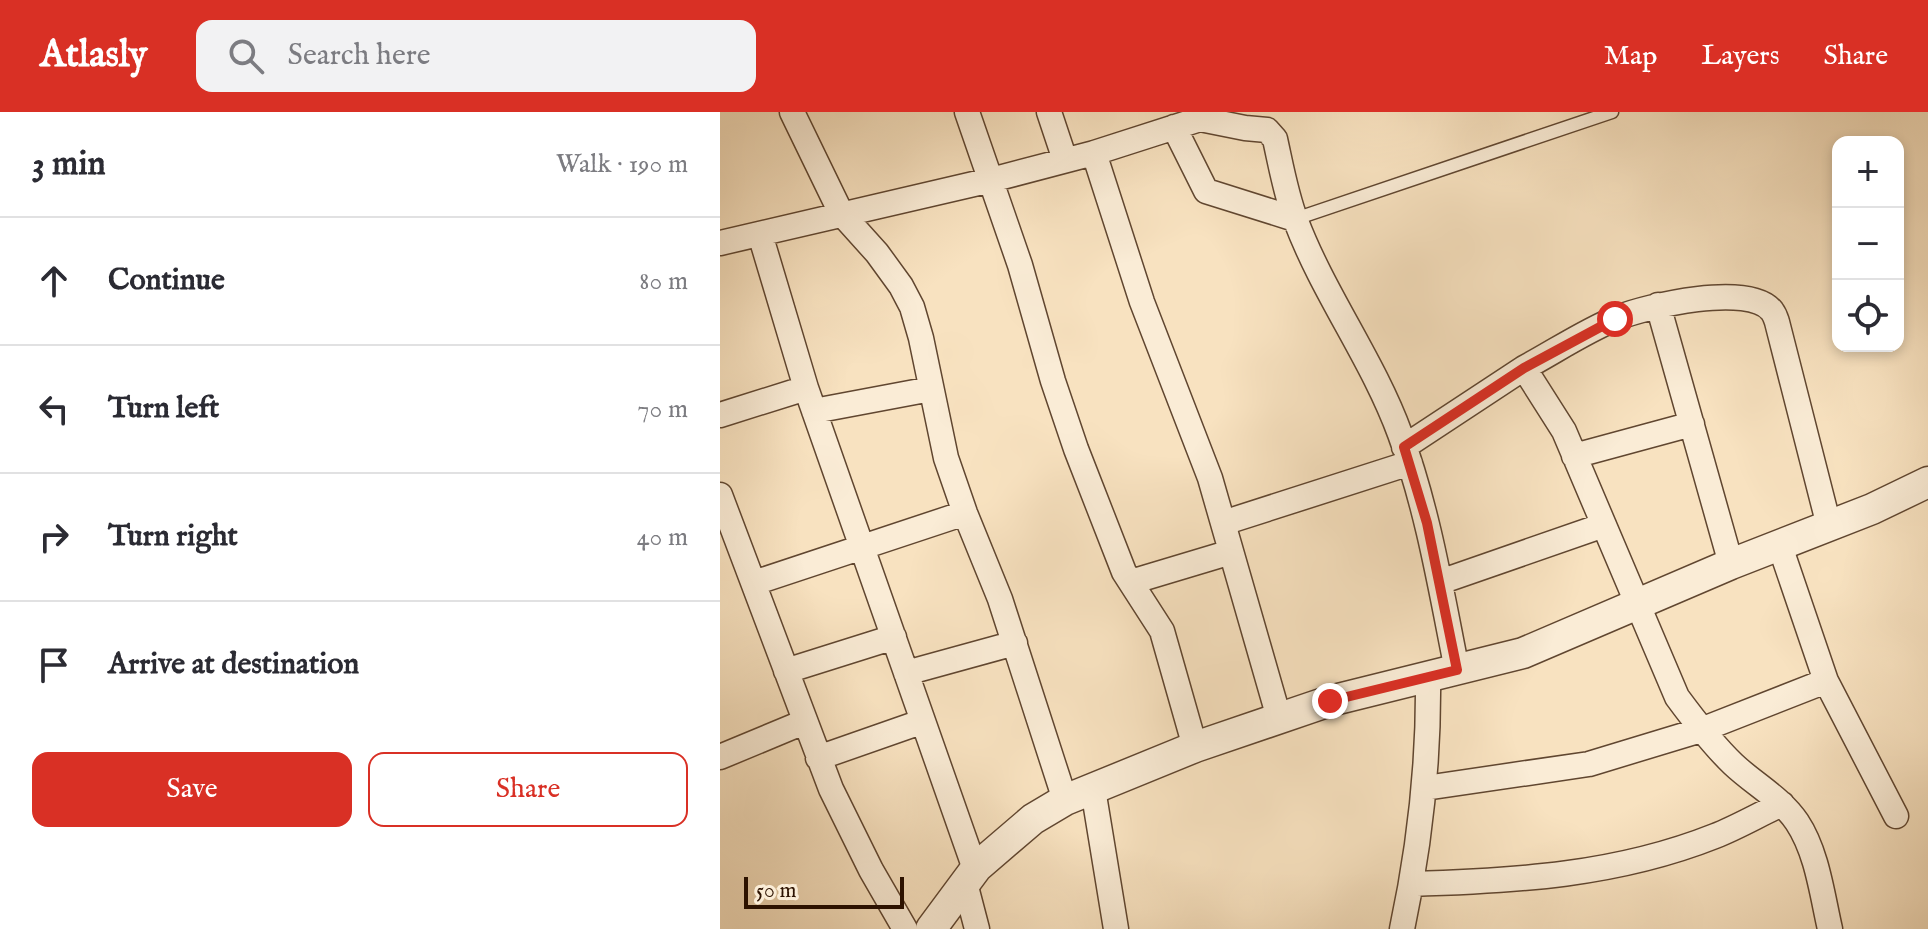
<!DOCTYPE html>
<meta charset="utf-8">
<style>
body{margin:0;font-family:"IM FELL English",serif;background:#f2f2f3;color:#2b2b33}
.controls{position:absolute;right:24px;top:24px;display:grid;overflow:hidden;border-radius:16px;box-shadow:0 4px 12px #0003}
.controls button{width:72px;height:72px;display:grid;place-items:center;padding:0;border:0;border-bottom:2px solid #e1e1e2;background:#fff;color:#2b2b33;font:40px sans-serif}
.scale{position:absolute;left:24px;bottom:20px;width:160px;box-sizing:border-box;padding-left:8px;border:4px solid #2d1200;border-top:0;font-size:22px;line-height:28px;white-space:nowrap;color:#2d1200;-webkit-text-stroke:6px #faecd6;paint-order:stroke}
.stop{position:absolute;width:24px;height:24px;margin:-18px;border:6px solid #d93025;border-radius:50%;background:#fff}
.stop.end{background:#d93025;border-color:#fff;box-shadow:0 2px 8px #0008}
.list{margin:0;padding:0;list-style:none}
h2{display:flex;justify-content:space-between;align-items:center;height:104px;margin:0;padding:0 32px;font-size:34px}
h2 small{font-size:26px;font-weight:400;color:#7c7c81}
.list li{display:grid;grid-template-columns:52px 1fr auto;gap:24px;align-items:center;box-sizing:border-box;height:128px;padding:0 32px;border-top:2px solid #e1e1e2}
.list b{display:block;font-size:30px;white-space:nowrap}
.list em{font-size:26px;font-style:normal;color:#7c7c81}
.actions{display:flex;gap:16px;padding:24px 32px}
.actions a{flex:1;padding:18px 0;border:2px solid #d93025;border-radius:16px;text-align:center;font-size:28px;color:#d93025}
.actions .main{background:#d93025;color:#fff}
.icon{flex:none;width:44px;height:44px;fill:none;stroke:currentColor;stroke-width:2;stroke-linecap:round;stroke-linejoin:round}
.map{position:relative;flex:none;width:1208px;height:817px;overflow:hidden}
header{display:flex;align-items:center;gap:48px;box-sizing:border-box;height:112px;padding:0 40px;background:#d93025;color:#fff}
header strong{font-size:38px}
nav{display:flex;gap:44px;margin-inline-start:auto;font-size:28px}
.search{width:560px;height:72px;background:#f2f2f3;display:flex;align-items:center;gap:20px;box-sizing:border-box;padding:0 28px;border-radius:16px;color:#7c7c81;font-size:30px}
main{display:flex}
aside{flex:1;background:#fff}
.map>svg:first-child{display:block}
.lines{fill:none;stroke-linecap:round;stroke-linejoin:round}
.service-casing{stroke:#604630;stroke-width:15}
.minor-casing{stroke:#604630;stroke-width:27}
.tertiary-casing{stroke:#604630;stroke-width:33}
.service{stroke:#faecd6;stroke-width:12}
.minor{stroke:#faecd6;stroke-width:24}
.tertiary{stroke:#faecd6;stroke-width:30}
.route{stroke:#d93025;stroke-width:10}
</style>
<header>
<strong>Atlasly</strong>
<div class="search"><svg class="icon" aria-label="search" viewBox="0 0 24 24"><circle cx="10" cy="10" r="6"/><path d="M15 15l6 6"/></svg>Search here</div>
<nav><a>Map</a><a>Layers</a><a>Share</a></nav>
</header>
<main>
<aside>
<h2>3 min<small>Walk · 190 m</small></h2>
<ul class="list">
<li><svg class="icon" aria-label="ahead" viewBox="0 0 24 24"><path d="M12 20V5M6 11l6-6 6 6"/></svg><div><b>Continue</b></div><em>80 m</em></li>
<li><svg class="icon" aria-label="left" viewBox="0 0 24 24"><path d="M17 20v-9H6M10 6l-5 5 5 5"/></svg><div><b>Turn left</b></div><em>70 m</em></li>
<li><svg class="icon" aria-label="right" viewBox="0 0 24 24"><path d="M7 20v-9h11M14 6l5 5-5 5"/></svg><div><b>Turn right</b></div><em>40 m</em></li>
<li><svg class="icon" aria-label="arrive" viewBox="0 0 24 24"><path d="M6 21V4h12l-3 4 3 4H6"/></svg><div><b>Arrive at destination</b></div></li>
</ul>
<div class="actions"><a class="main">Save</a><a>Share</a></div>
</aside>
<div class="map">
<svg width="1208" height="817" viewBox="0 0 1208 817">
<rect width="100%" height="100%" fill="#f8e2c0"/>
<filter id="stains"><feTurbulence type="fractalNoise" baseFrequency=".0025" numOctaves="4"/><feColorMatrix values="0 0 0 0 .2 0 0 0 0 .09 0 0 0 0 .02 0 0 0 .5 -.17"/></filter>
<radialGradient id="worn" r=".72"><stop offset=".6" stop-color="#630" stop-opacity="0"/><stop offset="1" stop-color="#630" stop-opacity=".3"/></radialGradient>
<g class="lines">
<defs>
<path id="service" d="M575 107 892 0"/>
<path id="minor" d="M72 0 121 101 157 141 181 174 192 195 201 226 226 346 245 401 280 487 345 688
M247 0 300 153 333 269 356 337 404 460 442 519 475 635
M329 0 345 48
M454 15 486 79 575 107
M374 41 422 190 490 366 559 606
M40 122 86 276
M0 131 271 68 374 41 480 7 525 16 547 18 555 27C561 54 566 83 576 109 604 183 653 248 680 322 708 398 721 478 737 558
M938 193 1011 452
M804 256C834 240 865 219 897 206 927 194 1029 170 1052 199 1055 203 1056 207 1057 210L1109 414
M94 299 211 277
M0 303 86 276 255 757
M684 335 804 256 844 319 957 585C974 608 992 632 1013 652 1034 672 1061 686 1077 710 1097 740 1102 782 1110 817
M854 344 972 312
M0 383 111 677 151 758 185 817
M503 411 690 351
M1060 434 1106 569 1176 704
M411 470 511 440
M720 470 884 413
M34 471 245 401
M66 559 174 525
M186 561 295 531
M0 645 84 610
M98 646 201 610
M705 676 869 652 981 618 1106 569
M373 677 396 817
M245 771 257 817
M691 772C796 769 897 763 995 724 1018 715 1040 702 1062 692
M682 817C700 733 709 651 708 565"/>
<path id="tertiary" d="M211 817 257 755 313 707 345 688 475 635 610 589 803 541 1011 452 1152 397 1208 370"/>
</defs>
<!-- service casing -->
<use href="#service" class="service-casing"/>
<!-- minor casing -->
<use href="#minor" class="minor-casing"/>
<!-- tertiary casing -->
<use href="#tertiary" class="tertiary-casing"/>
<!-- service -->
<use href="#service" class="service"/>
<!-- minor -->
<use href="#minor" class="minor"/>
<!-- tertiary -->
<use href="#tertiary" class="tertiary"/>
</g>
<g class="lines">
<!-- route -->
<path class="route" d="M610 589 737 558 707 411 684 335 804 256 895 207"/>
</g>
<rect width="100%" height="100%" filter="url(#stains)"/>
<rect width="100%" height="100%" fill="url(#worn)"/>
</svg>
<div class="controls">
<button>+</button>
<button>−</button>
<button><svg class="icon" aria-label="locate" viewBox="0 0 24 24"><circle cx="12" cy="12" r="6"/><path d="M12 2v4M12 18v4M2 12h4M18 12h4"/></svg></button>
</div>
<div class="scale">50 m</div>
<div class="stop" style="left:895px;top:207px"></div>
<div class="stop end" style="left:610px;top:589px"></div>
</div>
</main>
